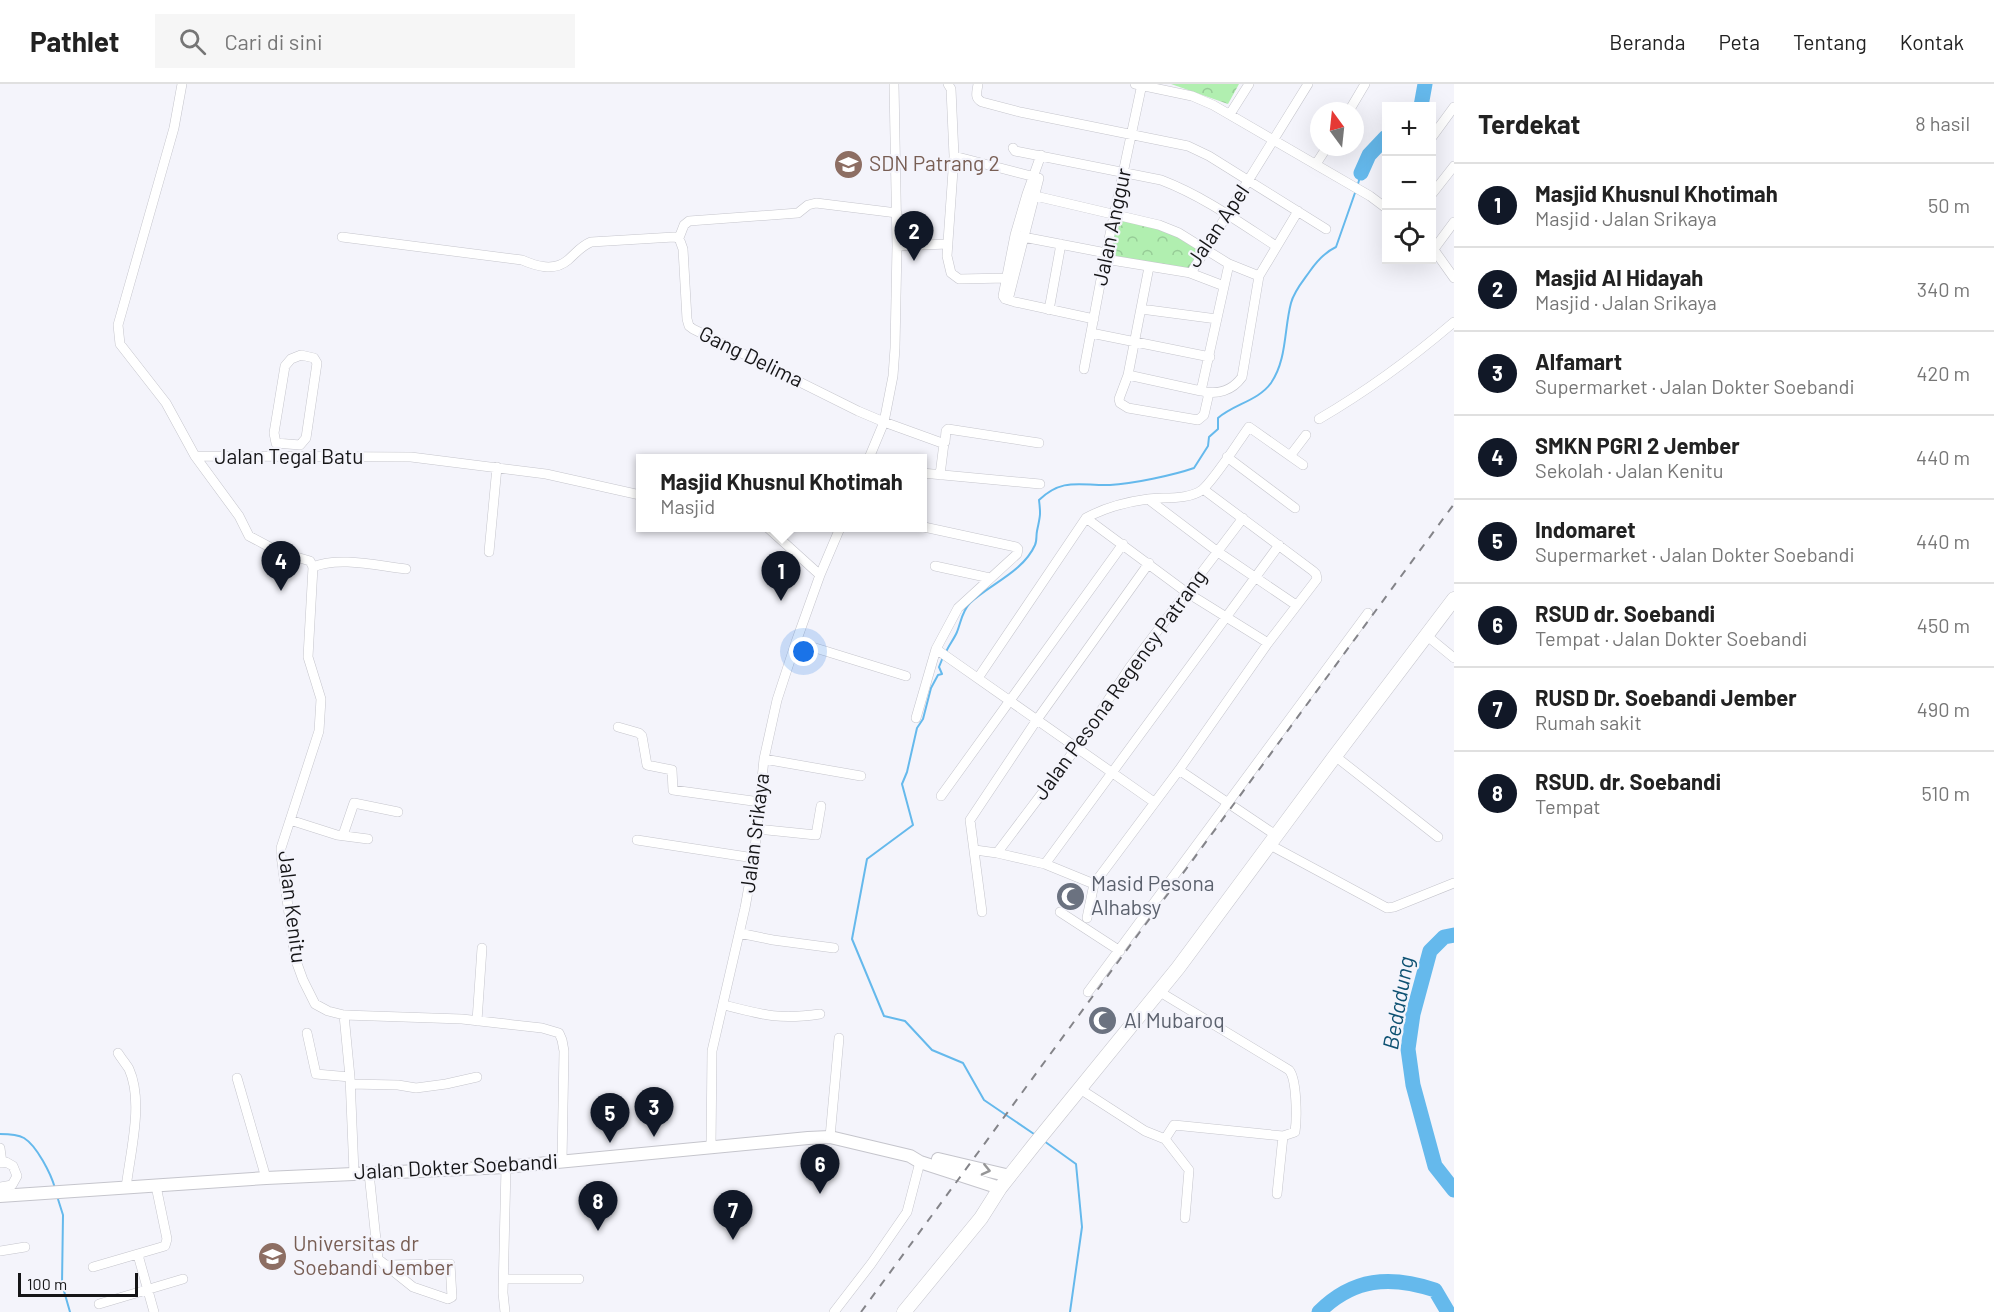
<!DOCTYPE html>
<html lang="id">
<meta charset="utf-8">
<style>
body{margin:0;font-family:Barlow,sans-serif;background:#f6f6f6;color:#222}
.controls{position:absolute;right:18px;top:18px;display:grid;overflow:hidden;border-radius:0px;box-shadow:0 6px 24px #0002}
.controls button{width:54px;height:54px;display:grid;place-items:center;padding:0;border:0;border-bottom:2px solid #e0e0e0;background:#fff;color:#222;font:30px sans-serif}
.compass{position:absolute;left:1310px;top:18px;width:54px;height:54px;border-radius:50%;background:#fff;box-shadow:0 6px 24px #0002;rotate:345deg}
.scale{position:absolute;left:18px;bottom:15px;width:120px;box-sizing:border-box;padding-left:6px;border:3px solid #151517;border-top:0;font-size:16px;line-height:21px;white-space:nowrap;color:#151517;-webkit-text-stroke:4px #f4f4fb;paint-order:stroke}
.you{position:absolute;left:804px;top:568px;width:21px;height:21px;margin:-15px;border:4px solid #fff;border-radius:50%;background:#1a73e8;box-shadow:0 0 0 9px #1a73e833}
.badge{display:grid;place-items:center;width:39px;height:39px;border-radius:50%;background:#111827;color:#fff;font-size:20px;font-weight:700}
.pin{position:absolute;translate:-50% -50px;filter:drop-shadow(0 2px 3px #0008)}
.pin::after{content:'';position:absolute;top:32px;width:21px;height:18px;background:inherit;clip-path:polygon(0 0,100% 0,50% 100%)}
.popup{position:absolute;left:636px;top:370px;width:291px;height:78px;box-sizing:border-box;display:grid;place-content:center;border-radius:0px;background:#fff;filter:drop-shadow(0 2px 4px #0005);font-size:20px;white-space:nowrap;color:#767676}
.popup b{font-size:22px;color:#222}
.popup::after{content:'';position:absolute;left:50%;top:100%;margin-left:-12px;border:12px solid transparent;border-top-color:#fff}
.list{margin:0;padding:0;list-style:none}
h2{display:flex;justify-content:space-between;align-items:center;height:78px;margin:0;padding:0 24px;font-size:26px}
h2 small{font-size:20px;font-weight:400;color:#767676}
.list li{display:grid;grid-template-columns:39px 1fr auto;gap:18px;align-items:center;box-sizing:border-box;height:84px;padding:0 24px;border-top:2px solid #e0e0e0}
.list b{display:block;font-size:22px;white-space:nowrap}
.list p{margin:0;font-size:20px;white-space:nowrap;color:#767676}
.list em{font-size:20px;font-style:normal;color:#767676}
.icon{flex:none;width:33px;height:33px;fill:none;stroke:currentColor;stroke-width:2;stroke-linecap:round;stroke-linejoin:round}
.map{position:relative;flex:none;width:1454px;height:1228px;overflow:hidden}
header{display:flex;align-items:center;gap:36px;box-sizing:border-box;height:84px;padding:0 30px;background:#fff;border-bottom:2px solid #e0e0e0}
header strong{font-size:28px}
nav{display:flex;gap:33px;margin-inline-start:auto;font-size:21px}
.search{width:420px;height:54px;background:#f6f6f6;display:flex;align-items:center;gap:15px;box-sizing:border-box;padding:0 21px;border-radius:0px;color:#767676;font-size:22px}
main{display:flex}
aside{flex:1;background:#fff}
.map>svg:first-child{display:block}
.park{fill:url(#park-crowns)}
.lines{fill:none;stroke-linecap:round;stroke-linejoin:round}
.stream{stroke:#65b9ec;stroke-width:2}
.river{stroke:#65b9ec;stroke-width:15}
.minor-casing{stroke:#c5c5cc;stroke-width:10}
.secondary-casing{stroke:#c5c5cc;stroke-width:14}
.primary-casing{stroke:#c5c5cc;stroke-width:15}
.minor{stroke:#fff;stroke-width:9}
.secondary{stroke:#fff;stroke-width:12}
.primary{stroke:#fff;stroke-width:14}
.rail{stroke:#848489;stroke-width:2;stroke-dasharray:8 8;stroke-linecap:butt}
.oneway{stroke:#969697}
.labels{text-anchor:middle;stroke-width:4.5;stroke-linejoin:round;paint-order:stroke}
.education-label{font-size:21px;fill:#785e54;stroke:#f4f4fb;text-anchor:start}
.street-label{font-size:21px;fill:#151517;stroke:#f4f4fb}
.worship-label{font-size:21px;fill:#5b616d;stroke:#f4f4fb;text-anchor:start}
.water-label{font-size:22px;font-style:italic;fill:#0d5172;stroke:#f4f4fb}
</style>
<header>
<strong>Pathlet</strong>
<div class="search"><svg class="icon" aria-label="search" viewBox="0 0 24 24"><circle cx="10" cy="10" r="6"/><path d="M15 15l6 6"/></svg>Cari di sini</div>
<nav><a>Beranda</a><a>Peta</a><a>Tentang</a><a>Kontak</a></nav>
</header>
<main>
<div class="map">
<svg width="1454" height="1228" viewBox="0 0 1454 1228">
<defs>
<pattern id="park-crowns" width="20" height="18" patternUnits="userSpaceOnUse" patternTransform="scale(1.5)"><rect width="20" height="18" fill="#b1efb0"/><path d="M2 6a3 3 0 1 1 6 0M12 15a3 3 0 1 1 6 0" fill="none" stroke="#97cc97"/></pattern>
</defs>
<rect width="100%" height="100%" fill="#f4f4fb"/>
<!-- park -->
<path class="park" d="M1171 0H1239L1228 20Z
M1115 130 1160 142 1205 165 1189 190 1106 175Z"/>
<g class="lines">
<!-- stream -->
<path class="stream" d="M1358 100 1361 89
M946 568C949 561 954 555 957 548 961 538 962 527 970 519 990 500 1023 488 1035 461 1037 457 1036 452 1037 447 1040 432 1041 432 1039 416 1063 393 1081 402 1110 401 1132 400 1174 391 1194 384L1208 362 1209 353 1218 345V334C1234 320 1258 317 1271 299 1287 276 1284 245 1291 219 1294 207 1303 197 1310 187 1317 177 1325 168 1336 163L1356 106
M943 573 939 583 942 590 938 591 931 604 923 635 917 644 907 688 902 700 913 741 867 775 852 855 884 932 905 937 932 966 963 979 984 1016 1034 1050
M0 1050C8 1050 17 1050 24 1054 37 1062 51 1090 55 1104
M1044 1057 1076 1080 1082 1143 1070 1228
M57 1112 63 1131 62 1200 70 1228"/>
<!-- river -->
<path class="river" d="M1421 22 1425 0
M1361 89 1369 71 1386 53
M1454 851 1444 853 1430 867 1413 930 1408 965 1413 1001 1435 1082 1454 1106
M1319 1228C1353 1194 1390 1191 1435 1206L1448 1228"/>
<defs>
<path id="minor" d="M182 0 174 44 118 241 120 260 166 319 195 372 239 432 249 452 279 468 310 477 313 483
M948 0 951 5 954 72 947 172 951 189 959 195 1007 194
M978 0C977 8 974 14 982 18L1020 28 1188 62 1209 72 1326 145
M1135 0 1192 12 1213 21 1370 112 1386 124
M1349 27 1365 0
M1230 30 1249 0
M1432 53 1454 23
M1013 64 1015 67 1161 96C1203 112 1239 138 1276 162
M1041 71 1027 110 1015 151 1003 212 1005 215 1015 218 1094 235
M954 72 1039 94 1008 216
M1316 80 1327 63
M1027 110 1159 141 1179 149 1229 180 1259 192
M1432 110 1454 82
M1018 152 1106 169
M342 153 522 176C536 182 554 188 568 176 576 169 581 162 591 158L674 153 679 154 683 165 687 235 689 242 693 245 858 327 884 338 942 359 945 358 946 347 948 345 1039 359
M679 154 684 141 689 137 798 129 808 121 816 119 897 129
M897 162 948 160
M1432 163 1454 194
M1434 165 1454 138
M1105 175 1191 189 1308 0
M1149 183 1128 291 1119 315 1120 319 1128 324 1198 336 1204 331 1209 309
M1190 189 1224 202
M1141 225 1217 235
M1049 226 1061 160
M1091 249 1210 273
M301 271 314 274 317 279 306 354 300 361 276 359 274 349 285 282 291 275Z
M1084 285 1106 169 1142 0
M1128 291 1201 307 1229 180
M1201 307C1217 311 1232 307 1242 293L1259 192 1298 127
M1319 335C1367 307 1412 274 1454 238
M195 372 411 373 546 390 640 411
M1290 372 1306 351
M1227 373 1295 424
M869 374 884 338 893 292 895 264 897 162 894 0
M922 389 1040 400
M940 391 944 359
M1148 415 1218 468 1296 521
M1086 434C1106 423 1126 418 1148 415 1164 413 1188 416 1202 406 1215 395 1238 358 1249 343L1303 381
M768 444 820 491
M489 468 497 383
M935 482 990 494
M313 483 308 573 321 615 319 647 281 764V771L295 874 303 896 315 920 328 927 344 931 462 935 542 944 559 949 562 956 564 967 562 1077
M313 483C339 472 378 482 406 485
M1426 551 1454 574
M796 558 906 592
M936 565 1154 718
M978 594 1086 434 1186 508 1268 559
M916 634 936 565 958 524 1017 470 1018 465 1016 463 924 443
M618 643 639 649 642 652 647 681 672 686 673 706 760 718
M1335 672 1438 753
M764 675 861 692
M1179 686 1277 752
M941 712 1123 460
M290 736 337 751 368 755
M757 745 816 751 821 722
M343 751 354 719 398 728
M637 756 754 774
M1270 761 1387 824 1394 823 1454 799
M975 766 997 769 1045 780 1094 800
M997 769 1077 663 1130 583 1243 434
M1045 780 1279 461
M982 828 970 736 1036 637 1149 479
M1060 828 1120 867
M1087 834 1094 800 1179 686 1268 559 1317 495 1316 490 1313 487 1203 405
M739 849 773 856 834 864
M1088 908 1368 529
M1160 908 1289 986C1297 995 1297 1035 1295 1048L1283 1052 1174 1041 1165 1055
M724 921C763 931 779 936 820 930
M344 931 350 993 354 1089
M477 937 482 864
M307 949 316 990 350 993
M118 969C121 974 126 980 129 985 144 1018 130 1069 126 1104
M237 994 266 1094
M350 1000 398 1001 416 1004 446 1000 477 993
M1080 1005 1145 1047 1165 1055 1189 1086 1185 1134
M830 1053 839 954
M711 1062 712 967 745 824 754 774 764 675 777 616 796 558 820 491 840 444
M0 1064 2 1079
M0 1079 6 1078 13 1082 17 1092 12 1101 0 1103
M369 1089 378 1175 413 1203 448 1215 452 1213 450 1180 384 1181
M1277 1110 1283 1052
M0 1167 25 1163
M138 1171 154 1228
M93 1183 165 1162 167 1155 156 1102
M504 1195H579
M99 1220 183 1195
M505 1228 503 1209 506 1083
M834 1228 871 1180 907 1128 920 1078"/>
<path id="secondary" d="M938 1075 1010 1092
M0 1112 266 1094 506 1083 808 1054 830 1053 910 1072 920 1078 1000 1104"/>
<path id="primary" d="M904 1228 981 1134 1000 1104 1034 1061 1178 884 1335 672 1454 515"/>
</defs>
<!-- minor casing -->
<use href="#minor" class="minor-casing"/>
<!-- secondary casing -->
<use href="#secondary" class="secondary-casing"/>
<!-- primary casing -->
<use href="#primary" class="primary-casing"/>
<!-- minor -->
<use href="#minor" class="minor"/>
<!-- secondary -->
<use href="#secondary" class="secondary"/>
<!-- primary -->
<use href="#primary" class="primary"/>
<!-- rail -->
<path class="rail" d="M861 1228 1454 420"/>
</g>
<!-- one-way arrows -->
<defs><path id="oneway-chevron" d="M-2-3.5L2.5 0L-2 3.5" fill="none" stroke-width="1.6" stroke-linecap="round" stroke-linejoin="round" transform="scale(1.5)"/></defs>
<use class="oneway" href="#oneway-chevron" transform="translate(986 1086) rotate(13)"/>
<!-- icons -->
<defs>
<symbol id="school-disc" viewBox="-11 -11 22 22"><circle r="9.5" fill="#8d6e63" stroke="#f4f4fb"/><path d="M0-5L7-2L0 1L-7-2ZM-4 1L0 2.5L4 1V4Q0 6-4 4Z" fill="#fff"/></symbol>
<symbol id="mosque-disc" viewBox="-11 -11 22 22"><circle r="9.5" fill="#6b7280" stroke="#f4f4fb"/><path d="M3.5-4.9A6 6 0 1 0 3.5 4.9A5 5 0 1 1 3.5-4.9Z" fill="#fff"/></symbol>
<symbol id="university-disc" viewBox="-11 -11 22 22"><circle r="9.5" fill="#8d6e63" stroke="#f4f4fb"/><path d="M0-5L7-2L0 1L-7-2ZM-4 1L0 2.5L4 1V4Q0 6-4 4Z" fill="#fff"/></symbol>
</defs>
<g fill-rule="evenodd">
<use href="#school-disc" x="832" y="64" width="33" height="33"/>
<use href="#mosque-disc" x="1054" y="796" width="33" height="33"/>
<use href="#mosque-disc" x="1086" y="920" width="33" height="33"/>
<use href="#university-disc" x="256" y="1156" width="33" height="33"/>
</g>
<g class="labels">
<!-- education labels -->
<g class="education-label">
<text x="869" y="87">SDN Patrang 2</text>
<text x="293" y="1167">Universitas dr<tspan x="293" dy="24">Soebandi Jember</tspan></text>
</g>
<!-- street labels -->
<g class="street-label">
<text transform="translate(1218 142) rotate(-56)" y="7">Jalan Apel</text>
<text transform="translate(1112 143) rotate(-78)" y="7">Jalan Anggur</text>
<text transform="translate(751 273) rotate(26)" y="7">Gang Delima</text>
<text x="289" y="380">Jalan Tegal Batu</text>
<text transform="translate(1120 601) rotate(-54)" y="7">Jalan Pesona Regency Patrang</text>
<text transform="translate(755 749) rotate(-83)" y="7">Jalan Srikaya</text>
<text transform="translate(292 823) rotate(83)" y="7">Jalan Kenitu</text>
<text transform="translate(456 1083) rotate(-3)" y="7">Jalan Dokter Soebandi</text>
</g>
<!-- worship labels -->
<g class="worship-label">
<text x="1091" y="807">Masid Pesona<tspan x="1091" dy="24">Alhabsy</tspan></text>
<text x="1124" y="944">Al Mubaroq</text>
</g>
<!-- water labels -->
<g class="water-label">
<text transform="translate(1398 919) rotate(-80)" y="8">Bedadung</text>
</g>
</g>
</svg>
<div class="controls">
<button>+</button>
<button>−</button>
<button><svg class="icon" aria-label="locate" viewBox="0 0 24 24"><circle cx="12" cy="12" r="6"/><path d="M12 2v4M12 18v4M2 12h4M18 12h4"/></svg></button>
</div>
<svg class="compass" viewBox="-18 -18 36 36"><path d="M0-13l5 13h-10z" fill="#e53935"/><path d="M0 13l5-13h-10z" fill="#767676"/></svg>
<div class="scale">100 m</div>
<div class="you"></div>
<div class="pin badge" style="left:781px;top:517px">1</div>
<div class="popup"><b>Masjid Khusnul Khotimah</b>Masjid</div>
<div class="pin badge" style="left:914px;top:177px">2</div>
<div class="pin badge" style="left:654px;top:1053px">3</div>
<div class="pin badge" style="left:281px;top:507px">4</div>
<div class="pin badge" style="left:610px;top:1059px">5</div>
<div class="pin badge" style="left:820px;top:1110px">6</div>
<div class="pin badge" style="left:733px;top:1156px">7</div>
<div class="pin badge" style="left:598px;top:1147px">8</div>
</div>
<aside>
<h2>Terdekat<small>8 hasil</small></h2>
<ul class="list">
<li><span class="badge">1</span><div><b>Masjid Khusnul Khotimah</b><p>Masjid · Jalan Srikaya</p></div><em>50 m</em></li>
<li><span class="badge">2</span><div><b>Masjid Al Hidayah</b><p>Masjid · Jalan Srikaya</p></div><em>340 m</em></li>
<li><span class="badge">3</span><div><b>Alfamart</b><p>Supermarket · Jalan Dokter Soebandi</p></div><em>420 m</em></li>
<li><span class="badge">4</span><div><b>SMKN PGRI 2 Jember</b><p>Sekolah · Jalan Kenitu</p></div><em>440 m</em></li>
<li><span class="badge">5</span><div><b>Indomaret</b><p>Supermarket · Jalan Dokter Soebandi</p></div><em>440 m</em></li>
<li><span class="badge">6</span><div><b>RSUD dr. Soebandi</b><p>Tempat · Jalan Dokter Soebandi</p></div><em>450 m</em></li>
<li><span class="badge">7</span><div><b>RUSD Dr. Soebandi Jember</b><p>Rumah sakit</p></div><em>490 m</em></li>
<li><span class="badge">8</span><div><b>RSUD. dr. Soebandi</b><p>Tempat</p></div><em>510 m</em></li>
</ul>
</aside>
</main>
